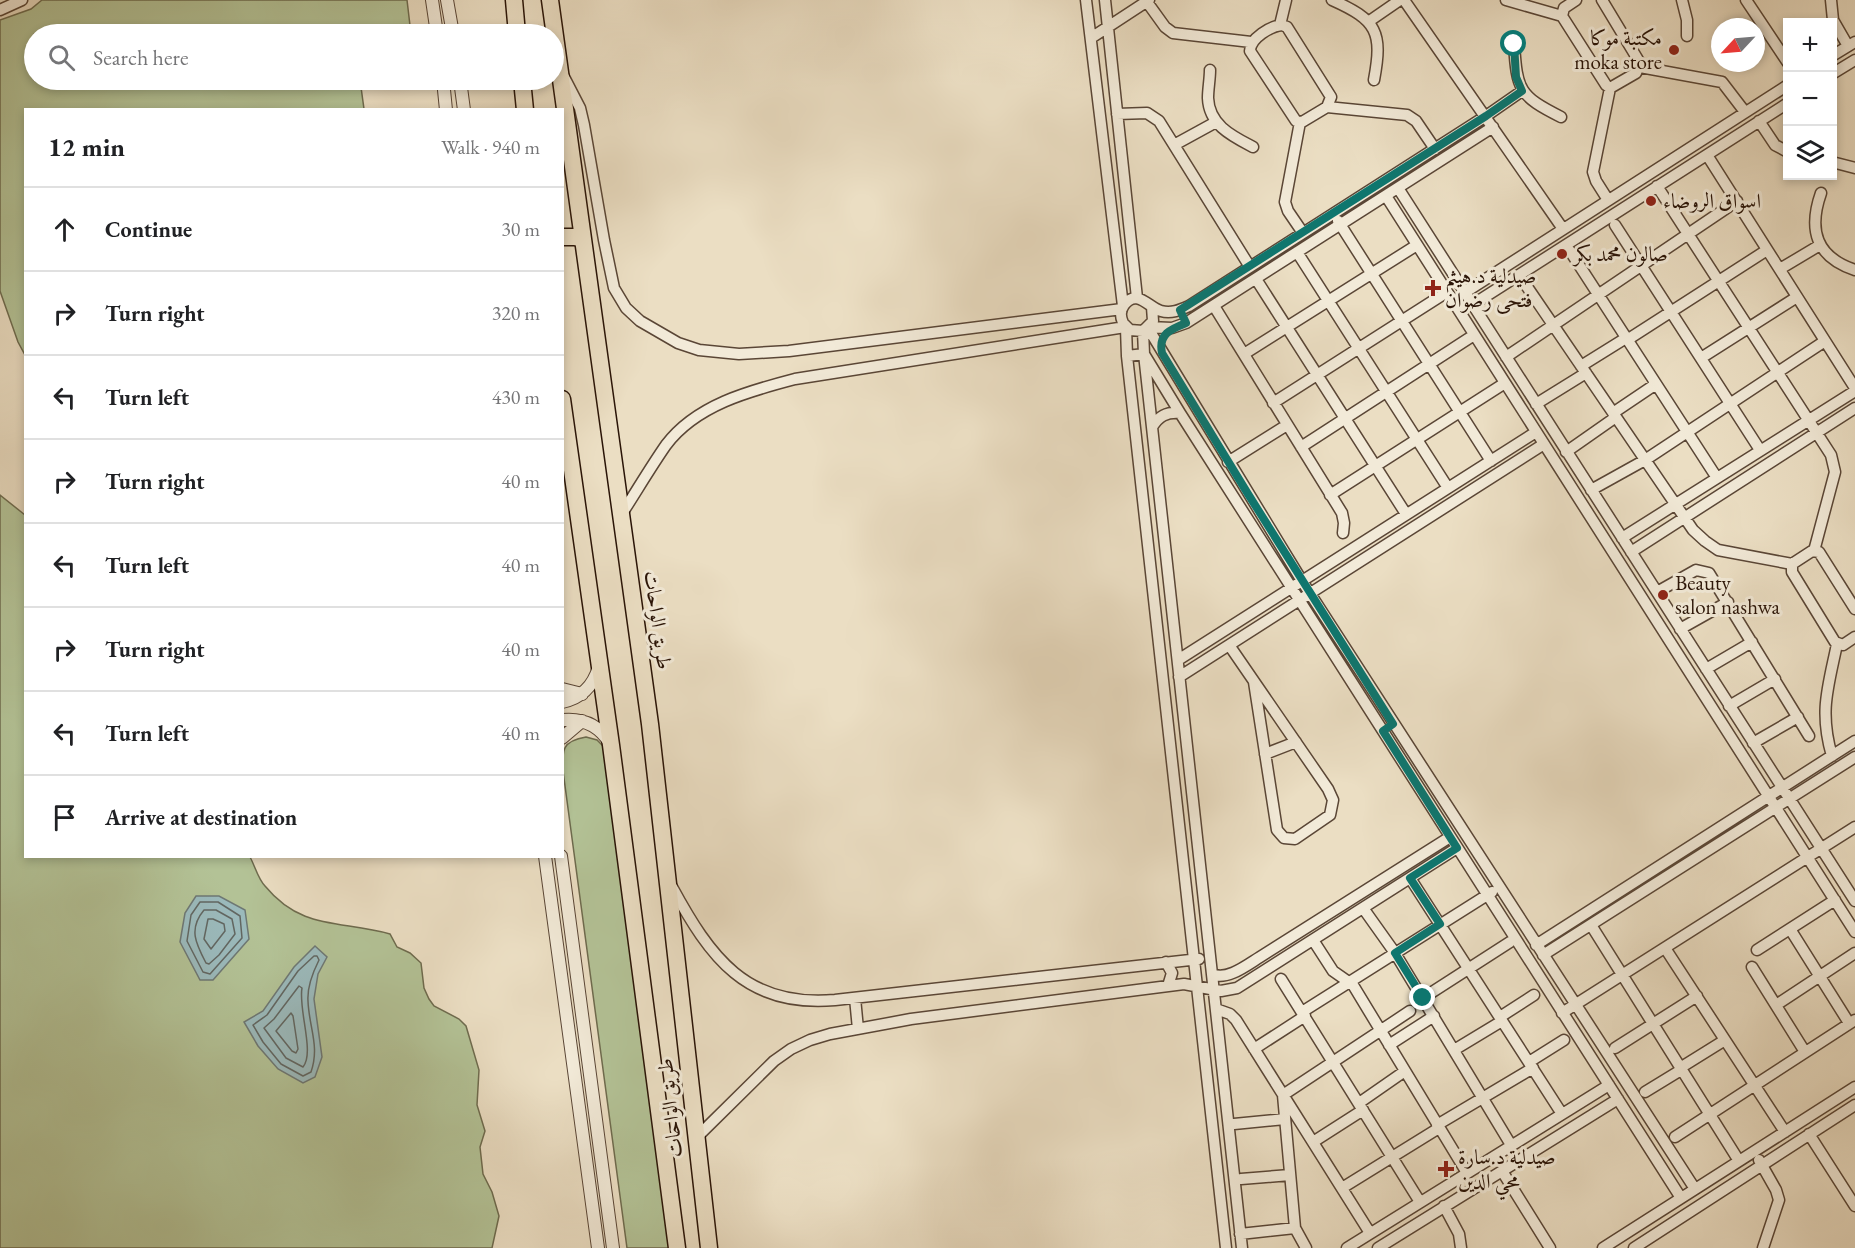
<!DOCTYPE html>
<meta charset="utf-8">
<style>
body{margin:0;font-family:"EB Garamond",Amiri,serif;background:#f2f2f2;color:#202124}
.controls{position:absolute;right:18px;top:18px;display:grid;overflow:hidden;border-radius:0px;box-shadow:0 3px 9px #0003}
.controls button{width:54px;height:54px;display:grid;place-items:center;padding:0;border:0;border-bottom:2px solid #e0e0e0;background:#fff;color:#202124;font:30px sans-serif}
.compass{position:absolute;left:1711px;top:18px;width:54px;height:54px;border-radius:50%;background:#fff;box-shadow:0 3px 9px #0003;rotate:244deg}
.stop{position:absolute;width:18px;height:18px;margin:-14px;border:4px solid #0f766e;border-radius:50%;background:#fff}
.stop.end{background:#0f766e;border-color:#fff;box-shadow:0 2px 6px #0008}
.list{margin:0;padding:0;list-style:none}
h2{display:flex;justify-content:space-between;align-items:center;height:78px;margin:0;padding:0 24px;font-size:26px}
h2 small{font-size:20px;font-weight:400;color:#757577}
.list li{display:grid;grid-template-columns:39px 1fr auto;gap:18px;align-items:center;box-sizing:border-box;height:84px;padding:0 24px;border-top:2px solid #e0e0e0}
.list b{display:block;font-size:22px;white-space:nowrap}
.list em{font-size:20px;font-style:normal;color:#757577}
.icon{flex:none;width:33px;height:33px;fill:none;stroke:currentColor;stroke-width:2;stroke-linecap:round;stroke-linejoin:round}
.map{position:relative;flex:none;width:1855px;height:1248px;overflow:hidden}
.search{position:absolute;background:#fff;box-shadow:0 3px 9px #0003;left:24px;top:24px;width:540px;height:66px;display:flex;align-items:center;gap:15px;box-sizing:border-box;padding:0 21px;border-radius:33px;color:#757577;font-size:22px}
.panel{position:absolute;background:#fff;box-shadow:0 3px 9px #0003;left:24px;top:108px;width:540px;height:750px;border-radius:0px}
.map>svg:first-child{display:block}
.green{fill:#b3c296;stroke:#6e6b4e;stroke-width:1.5}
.water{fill:#9bbabc;stroke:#6e7874;stroke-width:1.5}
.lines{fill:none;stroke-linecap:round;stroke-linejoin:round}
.shore{stroke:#626762;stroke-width:1.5}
.minor-casing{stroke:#5a4636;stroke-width:13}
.tertiary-casing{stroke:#5a4636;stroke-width:14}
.trunk-casing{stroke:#2a1407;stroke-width:19}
.minor{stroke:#f2ead8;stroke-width:10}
.tertiary{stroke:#f2ead8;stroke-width:12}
.trunk{stroke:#ebdec3;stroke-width:16}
.route{stroke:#0f766e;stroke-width:8}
.poi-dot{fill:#8f2418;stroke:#f2ead8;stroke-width:2}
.labels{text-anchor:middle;stroke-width:6;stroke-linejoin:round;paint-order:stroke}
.poi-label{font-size:21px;fill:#2a1407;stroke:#f2ead8;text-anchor:start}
.street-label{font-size:21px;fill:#2a1407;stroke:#f2ead8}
</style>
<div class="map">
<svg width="1855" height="1248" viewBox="0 0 1855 1248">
<rect width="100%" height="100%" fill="#ebdec3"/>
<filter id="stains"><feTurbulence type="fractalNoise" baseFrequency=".00333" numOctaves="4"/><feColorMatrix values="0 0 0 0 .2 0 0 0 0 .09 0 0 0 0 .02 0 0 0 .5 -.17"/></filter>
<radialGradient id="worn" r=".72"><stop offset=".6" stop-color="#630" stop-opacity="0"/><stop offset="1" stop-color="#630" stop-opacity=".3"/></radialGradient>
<!-- green -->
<path class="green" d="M42 0H407L411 34H34V80H360L364 109 26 110 25 355 18 342 0 291V20L31 9Z
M0 495 25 515 26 856 250 857C255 866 258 879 265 886 302 931 341 920 390 934L397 947 410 953 421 963 424 988 429 999 434 1006 459 1019 466 1026 479 1070 477 1105 485 1131 480 1147 483 1174 492 1192 499 1216 492 1248H0Z
M586 737 597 740 605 748 672 1248H627L563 771C562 750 562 741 586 737Z"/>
<!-- water -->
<path class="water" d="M196 896H219L245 910 249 939 213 980H200L180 942 185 913Z
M315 946 327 957 318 974 314 999 322 1057 315 1077 303 1083 278 1069 258 1046 244 1022 263 1011 294 967Z"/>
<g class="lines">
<!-- shore -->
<path class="shore" d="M200 902H218L240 916 242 938 210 974 203 972 187 941 191 915Z
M204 910H216L232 919 235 934 219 955 209 964 206 963C196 944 188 929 204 910Z
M208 919H213L224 924 225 931 211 949 204 939Z
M314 956H317L319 960C313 972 307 987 308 1001 309 1028 320 1046 311 1072L303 1076 281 1064 263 1042 253 1025 267 1015 298 971Z
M299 986 302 988C298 1009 315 1053 303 1067L286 1058 264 1028 274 1019Z
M291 1013 293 1016 298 1049 296 1053 292 1051 276 1031Z"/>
<defs>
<path id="minor" d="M1086 0 1123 306
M1105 0 1137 298
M1332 0C1377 20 1383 32 1374 80
M1404 0 1563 229
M1506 0 1562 16
M1576 0 1564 8 1562 16 1606 85 1610 88 1636 73 1640 63 1602 0
M1682 0 1687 20V36
M1746 0 1788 63
M1831 0 1833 20 1848 46
M1147 2 1165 27 1173 33 1251 42
M0 10 22 0
M1368 22 1400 0
M1280 25 1286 0
M1282 25 1287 27 1331 97 1327 107 1302 122 1296 121 1250 51C1250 38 1271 26 1282 25Z
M1091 38 1149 0
M1514 44C1517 90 1519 96 1561 117
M1832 56 1855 42
M1640 67 1722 82 1745 112
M1210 70C1210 79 1208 89 1208 98 1209 125 1232 136 1253 147
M1832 74 1855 60
M564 77 580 108 584 125 604 240 614 288 626 308 640 321 678 343 699 350 739 354 789 351 1122 309
M1327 107 1407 115 1416 121 1435 149
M1117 114 1147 113 1159 121 1250 267
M1759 121 1775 145 1788 152
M1300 122 1285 202 1288 211 1303 233
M1174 145 1216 122
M1707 155 1855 388
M1832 162 1855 168
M1657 186 1831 455 1835 472 1814 551
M1398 188 1855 901
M1821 193C1808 230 1816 257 1855 270
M1386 196 1855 932
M1608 200 1596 181 1593 172 1610 88
M1338 221 1491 461
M1615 225 1760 450
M1570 251 1717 478
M1297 252 1448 488
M1780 269 1820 245
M1519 275 1693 530 1705 541 1718 550 1792 564
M1256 279 1406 514
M1464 293 1788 85
M1472 305 1788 103
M1214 306 1342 513 1344 523 1343 533
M1152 307 1153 321 1143 331 1130 330 1123 323C1120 316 1120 311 1124 305 1137 288 1149 308 1161 311 1171 314 1180 310 1189 306L1486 116 1522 91
M1149 327 1172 328 1186 323 1493 127
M1126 328 1127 356 1226 1248
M1148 328 1302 581 1695 1189
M1143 331 1144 354 1242 1248
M1627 340 1767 250
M1244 354 1417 245
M1127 356 1144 354 1180 413 1681 1198
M1506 357 1737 201
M1701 358 1797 297
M1581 366 1626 338
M1273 403 1447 292
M1536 404 1586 373
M1613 413 1656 384
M1152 427C1159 416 1166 412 1180 413
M1301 447 1474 335
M1566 452 1616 417
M1228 462 1287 425
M1591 490 1645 460 1825 341
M1330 495 1505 383
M621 515C636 492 650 468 666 445 696 405 749 391 795 379L1125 327
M1622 538 1855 391
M1631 552 1855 408
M1657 592 1696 570 1709 573 1809 736
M1855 609 1819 552 1812 551 1792 564V572L1835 642 1843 645 1855 637
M1680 629 1728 602
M1229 645 1328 789 1333 800 1330 815 1295 839 1284 838 1277 830 1254 682
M1178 660 1536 432
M1706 669 1752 642
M1179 677 1544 444
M1729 706 1775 679
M1753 743 1798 717
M1265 754 1296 742
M1832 756C1819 711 1828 688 1837 644
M1410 878 1562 1114
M672 887C710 957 746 1008 835 1000L1199 959
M1363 908 1395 953 1511 1145
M1591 925 1739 1161
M1790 929 1849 1023
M1313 940 1333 971 1353 985 1467 1173
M1536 945 1855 741
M1665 948 1785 1132
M1757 950 1835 900
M1543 955 1855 757
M1166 962 1172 973 1168 986
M1752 967 1805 1052
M1212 974C1227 981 1247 965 1260 957L1450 837
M1281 979 1420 1202
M855 998 858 1029
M1423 998 1510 942
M1776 1005 1855 953
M1216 1009 1230 1014 1236 1020 1370 1233
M1302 1012 1492 892
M1562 1013 1855 827
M1500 1017 1534 995
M1389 1045 1434 1016
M1615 1048 1697 996
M1254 1049 1305 1016
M1454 1050 1502 1021
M1529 1062 1564 1040
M1680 1068 1725 1040
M1645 1092 1681 1070
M1359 1103 1405 1071
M1234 1124 1285 1119
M1437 1125 1533 1068
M1809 1134 1855 1206
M1675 1137 1855 1020
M696 1138 774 1061 791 1049 810 1040 830 1034 911 1019 1184 984 1221 991 1237 988 1457 848
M1313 1142 1363 1110
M1759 1160 1776 1190 1779 1200 1763 1248
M1502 1171 1550 1248
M1241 1179 1290 1175
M1342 1188 1439 1128
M1444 1206 1459 1234 1461 1248
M1240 1234 1295 1228
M1306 1248 1295 1228 1283 1095 1410 1011
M1347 1248 1609 1085
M1378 1248 1618 1099
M1603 1248 1855 1087
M1634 1248 1855 1105"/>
<path id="tertiary" d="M432 0 437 34
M447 0 453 34
M443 80 446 110
M460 80 464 110
M562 689 582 694
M562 702C582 698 593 686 599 667
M562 720C582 718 599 725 610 743
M562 738 582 721
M545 856 598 1248
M561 856 613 1248"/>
<path id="trunk" d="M514 0 517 34
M550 0 650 724 709 1248
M522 80 525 110
M562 237H575L583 239
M562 399 611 745 677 1248"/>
</defs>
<!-- minor casing -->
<use href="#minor" class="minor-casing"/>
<!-- tertiary casing -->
<use href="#tertiary" class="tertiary-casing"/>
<!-- trunk casing -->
<use href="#trunk" class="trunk-casing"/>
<!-- minor -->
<use href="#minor" class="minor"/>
<!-- tertiary -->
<use href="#tertiary" class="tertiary"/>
<!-- trunk -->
<use href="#trunk" class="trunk"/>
</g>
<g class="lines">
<!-- route -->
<path class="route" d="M1423 998 1395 953 1440 924 1410 878 1457 848 1383 731 1393 724 1248 494 1162 353C1158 334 1171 329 1186 323L1180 310 1486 116 1522 91 1516 77 1514 44"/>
</g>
<!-- markers -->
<g class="poi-dot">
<circle cx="1674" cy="50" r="6"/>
<circle cx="1651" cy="201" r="6"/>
<circle cx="1562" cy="254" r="6"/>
<path d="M1430 279h6v6h6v6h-6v6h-6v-6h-6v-6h6z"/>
<circle cx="1663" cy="595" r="6"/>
<path d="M1443 1160h6v6h6v6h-6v6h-6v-6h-6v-6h6z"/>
</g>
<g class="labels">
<!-- poi labels -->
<g class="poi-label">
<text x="1662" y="45" text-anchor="end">مكتبة موكا<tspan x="1662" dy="24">moka store</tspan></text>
<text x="1663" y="208">اسواق الروضاء</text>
<text x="1574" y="261">صالون محمد بكر</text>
<text x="1445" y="283">صيدلية د.هيثم<tspan x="1445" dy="24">فتحى رضوان</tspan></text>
<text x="1675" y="590">Beauty<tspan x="1675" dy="24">salon nashwa</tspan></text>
<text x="1458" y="1164">صيدلية د.سارة<tspan x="1458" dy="24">محي الدين</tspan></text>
</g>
<!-- street labels -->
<g class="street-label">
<text transform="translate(658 620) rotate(82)" y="7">طريق الواحات</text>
<text transform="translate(670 1108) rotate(-96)" y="7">طريق الواحات</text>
</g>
</g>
<rect width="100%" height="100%" filter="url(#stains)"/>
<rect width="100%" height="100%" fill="url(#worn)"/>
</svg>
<div class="controls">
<button>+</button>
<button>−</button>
<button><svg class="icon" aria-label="layers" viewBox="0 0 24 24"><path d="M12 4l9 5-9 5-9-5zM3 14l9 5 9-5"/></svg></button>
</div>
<svg class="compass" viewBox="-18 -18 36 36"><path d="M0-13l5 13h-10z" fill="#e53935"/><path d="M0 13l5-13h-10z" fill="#757577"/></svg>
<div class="stop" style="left:1514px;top:44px"></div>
<div class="stop end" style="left:1423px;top:998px"></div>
<div class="search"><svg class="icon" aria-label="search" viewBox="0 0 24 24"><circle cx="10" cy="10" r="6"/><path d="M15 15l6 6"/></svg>Search here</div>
<section class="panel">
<h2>12 min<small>Walk · 940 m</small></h2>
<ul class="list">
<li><svg class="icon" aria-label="ahead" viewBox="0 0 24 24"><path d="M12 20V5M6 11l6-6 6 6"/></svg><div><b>Continue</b></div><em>30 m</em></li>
<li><svg class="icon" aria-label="right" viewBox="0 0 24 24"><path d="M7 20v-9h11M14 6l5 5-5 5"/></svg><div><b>Turn right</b></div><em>320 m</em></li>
<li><svg class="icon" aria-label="left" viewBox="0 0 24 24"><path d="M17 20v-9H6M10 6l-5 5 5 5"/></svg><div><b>Turn left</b></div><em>430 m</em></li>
<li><svg class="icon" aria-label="right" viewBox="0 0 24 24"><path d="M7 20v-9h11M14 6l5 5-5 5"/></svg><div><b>Turn right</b></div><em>40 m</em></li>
<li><svg class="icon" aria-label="left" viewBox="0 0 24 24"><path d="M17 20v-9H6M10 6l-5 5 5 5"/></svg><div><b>Turn left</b></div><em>40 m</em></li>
<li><svg class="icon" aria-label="right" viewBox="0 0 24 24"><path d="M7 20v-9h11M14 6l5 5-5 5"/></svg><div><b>Turn right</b></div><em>40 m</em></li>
<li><svg class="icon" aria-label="left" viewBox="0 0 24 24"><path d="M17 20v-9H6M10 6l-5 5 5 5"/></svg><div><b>Turn left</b></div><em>40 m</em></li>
<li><svg class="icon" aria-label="arrive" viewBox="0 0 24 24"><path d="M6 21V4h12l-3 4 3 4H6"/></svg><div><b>Arrive at destination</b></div></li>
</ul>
</section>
</div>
